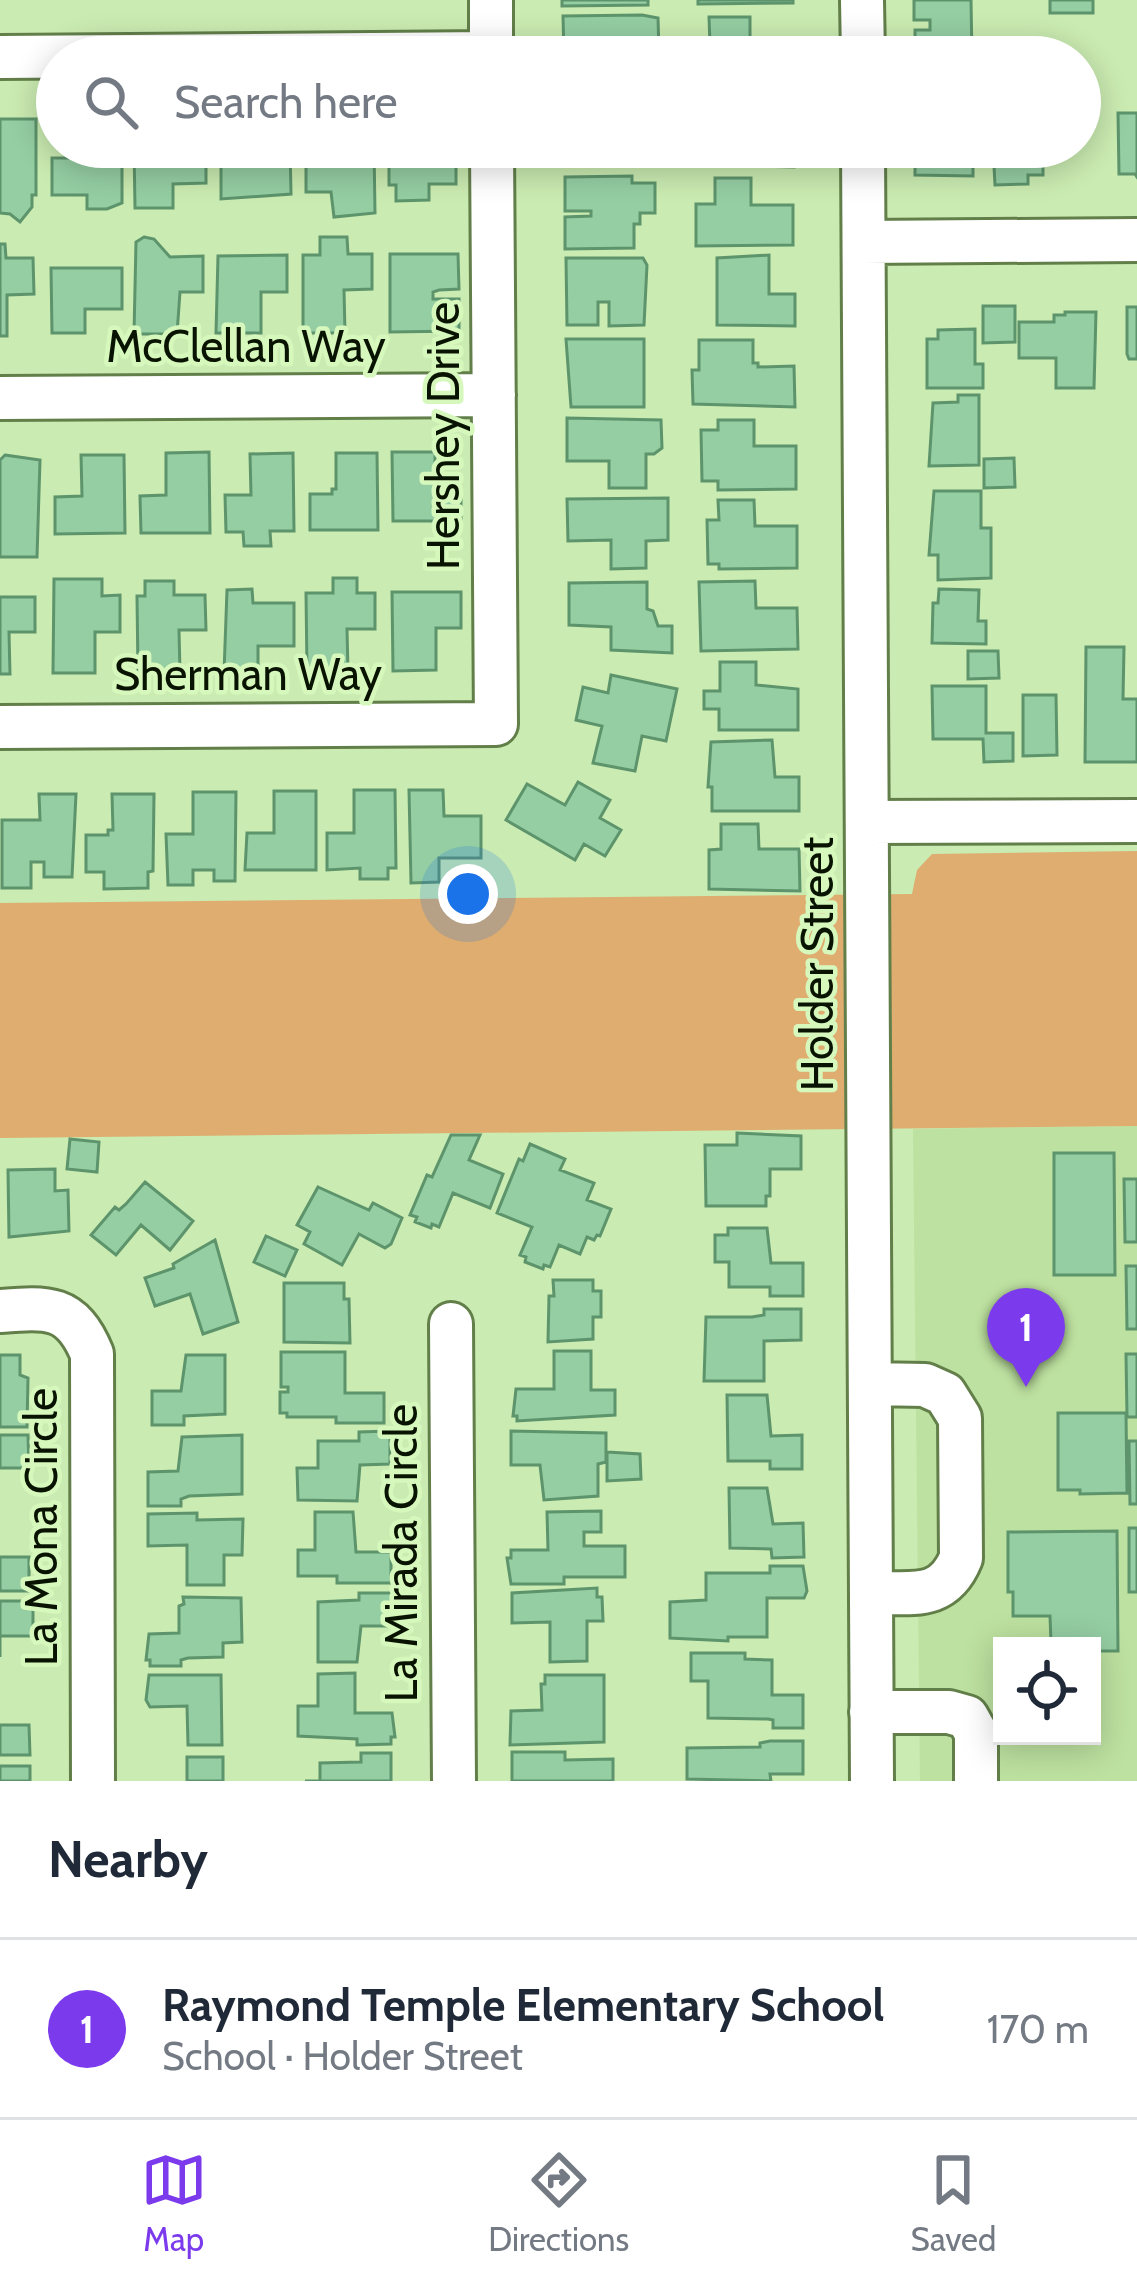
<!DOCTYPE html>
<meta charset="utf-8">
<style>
body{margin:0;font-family:Cabin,sans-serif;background:#f2f2f3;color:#1f2937}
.controls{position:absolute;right:36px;bottom:36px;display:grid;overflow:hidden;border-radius:0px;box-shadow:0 6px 30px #0003}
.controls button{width:108px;height:108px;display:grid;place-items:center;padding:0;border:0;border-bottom:3px solid #e0e1e3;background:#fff;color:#1f2937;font:60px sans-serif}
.you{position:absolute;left:468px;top:894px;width:42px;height:42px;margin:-30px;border:9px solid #fff;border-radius:50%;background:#1a73e8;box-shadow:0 0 0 18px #1a73e833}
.badge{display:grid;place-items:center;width:78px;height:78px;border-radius:50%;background:#7c3aed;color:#fff;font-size:39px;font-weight:700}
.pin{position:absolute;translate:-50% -99px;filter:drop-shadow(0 3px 6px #0008)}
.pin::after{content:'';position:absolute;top:63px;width:42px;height:36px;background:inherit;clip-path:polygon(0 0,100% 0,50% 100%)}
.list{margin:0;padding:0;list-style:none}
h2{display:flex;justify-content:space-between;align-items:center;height:156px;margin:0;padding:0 48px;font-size:51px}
h2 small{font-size:39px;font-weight:400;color:#747a83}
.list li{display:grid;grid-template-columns:78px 1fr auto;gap:36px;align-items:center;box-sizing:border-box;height:180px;padding:0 48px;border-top:3px solid #e0e1e3}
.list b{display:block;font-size:45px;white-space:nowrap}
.list p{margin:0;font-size:39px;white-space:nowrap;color:#747a83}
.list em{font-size:39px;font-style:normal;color:#747a83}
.icon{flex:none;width:66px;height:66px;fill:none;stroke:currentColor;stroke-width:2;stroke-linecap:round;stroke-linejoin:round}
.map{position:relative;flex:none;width:1137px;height:1781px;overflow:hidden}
.search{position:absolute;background:#fff;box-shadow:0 6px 30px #0003;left:36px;right:36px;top:36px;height:132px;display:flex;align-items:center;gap:30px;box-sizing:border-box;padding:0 42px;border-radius:66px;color:#747a83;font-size:45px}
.sheet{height:336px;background:#fff}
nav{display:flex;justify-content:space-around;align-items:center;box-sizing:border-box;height:168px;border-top:3px solid #e0e1e3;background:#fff;font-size:33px;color:#747a83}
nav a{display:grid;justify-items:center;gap:6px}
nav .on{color:#7c3aed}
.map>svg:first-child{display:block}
.built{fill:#bde1a0;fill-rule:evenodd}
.green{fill:#dead6f}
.building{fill:#95cea3;stroke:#5d946c;stroke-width:3}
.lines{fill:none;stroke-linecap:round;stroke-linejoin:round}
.minor-casing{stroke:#627f4a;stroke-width:48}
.minor{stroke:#fff;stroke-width:42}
.labels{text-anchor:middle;stroke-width:9;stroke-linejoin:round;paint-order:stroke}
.street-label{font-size:45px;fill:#091301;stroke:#d7f8bd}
</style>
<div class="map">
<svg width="1137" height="1781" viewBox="0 0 1137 1781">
<rect width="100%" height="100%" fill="#caebb1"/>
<!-- built -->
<path class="built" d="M1137 1126V1781H920L913 1129ZM1002 1646H1092V1736H1002Z"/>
<!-- green -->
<path class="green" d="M1137 851V1126L0 1138V903L912 894 917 870 932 854Z"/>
<!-- building -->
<path class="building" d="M562 0H648V5L562 6Z
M698 0H793V3L698 4Z
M914 0H971L972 57H915V30H930V20H914Z
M1050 0H1093V13H1050Z
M642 15 658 18 659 53H642V57H564L563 16Z
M709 17H750V43H792V57H700L699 45H710Z
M1118 113H1137V177L1135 174H1119Z
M0 119H36V195H32V207L20 222 10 214 0 213Z
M79 147H122V203L107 209H87V195H52V158H79Z
M134 147H206V183L173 184V208H135Z
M248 147H290L291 194 221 199V151L248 150Z
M334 147H374L375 213 334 217 331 192H306V156L334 155Z
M389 147 456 150V184H429V200L396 201V185H389Z
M607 147H647V153H642L643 165H607Z
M701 147H794V167L701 165Z
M915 147H973V176L915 175Z
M993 147 1043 148V175H1028V184L995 185Z
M632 176V183H655V213H640V224H634V248L565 249V217L591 216V211H565V177Z
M715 178H751V205H793V245L696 246V204H715Z
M144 237 154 239 170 257 203 256V292H180L177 334H134L136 242Z
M320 237H347L348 254H372V289L344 290 345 333H303V255H320Z
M0 244H5L6 258H33L34 294 7 295V336H0Z
M390 254H458L459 289 439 290 433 292V299H459V331L390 332Z
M287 255V292H261V333H216L218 256Z
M769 255V294H795V326L717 325V258Z
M566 258H643L647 265 644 325 609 326V302H598V325H567Z
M51 268H122V309H85V333H52Z
M983 306H1015V342L983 343Z
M1127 307H1137V359H1129L1127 354Z
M1065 312H1096L1094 388H1056V358H1019V322H1054V315H1065Z
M975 329V364H983V388H927V339H938V330Z
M566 339H644V407H571Z
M699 340H753V363H758V367L794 366 795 407 693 404 692 370H699Z
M958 395H979V465L929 466 933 403 958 402Z
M567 418 661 420 662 448 654 454H646V488H609V461H567Z
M718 420H754V446H796V489L718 490V481H702L701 430H718Z
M209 452 210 533H141L140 496 166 495V453Z
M392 452H435V489H461V521H393Z
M293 453 294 531H270L271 546H244L243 532H226L225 495H251L250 454Z
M336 453H377L378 530H310V494H332V489H336Z
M5 455 40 460 37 557H0V460Z
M81 455H124L125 533 55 534V497L82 496Z
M1014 458 1015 487 984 488V459Z
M934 491H981V528H991V578L938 580V555H929Z
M668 498V540L646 541V568L611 569V540L568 541 567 499Z
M718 500H754L755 526H797V568L719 569V564H708L707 520H719Z
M333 578H357V593H375V629H347L348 671H307L306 593H333Z
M54 579H102V596L120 595V632H95V673H53Z
M145 581H174V595H205L206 630H179L180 673H138L137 596H145Z
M755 581 756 608H797L798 649 701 651 699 582Z
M647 582V609L653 611 658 626H672V653L611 650V627L569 625V583Z
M252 589 253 603H294V646H258V672L224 673 227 590Z
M939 589 979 590 978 621H986V644L932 643 933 603H938Z
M392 592H461V628H436V670L393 671Z
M0 597H35V632H9L10 674H0Z
M1086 647H1124L1123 699H1137V762H1085Z
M968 651H998L999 678 968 679Z
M720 662H756V685L798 689V730H719V709H704V691H720Z
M611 675 677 689 666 741 642 736 635 771 593 763 602 726 576 720 583 687 608 693Z
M932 686H986V733H1013V761L984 762 983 739H933Z
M1023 695H1056L1057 755 1023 756Z
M772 740 775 777H799V811H712V787H708L711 742Z
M578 782 610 800 600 818 621 830 605 856 584 844 575 860 506 820 527 784 565 805Z
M354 790H395L396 868H388V879H360V868L327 870V833H354Z
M409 790H443L444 816H481V858H439V882L411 883Z
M274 791H316V870H245L247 833H274Z
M193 792H236L235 881H214V870H193V885H168L166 834H193Z
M39 794H76L72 877H44V862H31V888H2V820H40Z
M112 794H154L153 871 148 872V888L104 889V872H86V835H108V830H113Z
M721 824H758L759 849H799L800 891 709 889V850L721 849Z
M737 1133 801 1136V1169H770V1196H766V1206H706L705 1145H737Z
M451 1135H480L469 1160 503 1174 490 1208 453 1193 439 1227 432 1224 431 1228 415 1222 417 1217 410 1215 427 1175 432 1177Z
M70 1139 99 1142 97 1172 67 1169Z
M530 1144 565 1159 560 1170 594 1183 587 1200 611 1209 600 1236 597 1235 594 1240 587 1237 580 1254 559 1245 550 1267 544 1265 543 1269 525 1262 526 1257 520 1255 532 1227 497 1213 519 1159 523 1161Z
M1054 1153H1114L1115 1275H1054Z
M55 1169V1191L68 1190 69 1231 9 1237 8 1170Z
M1124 1179H1137V1242H1125Z
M145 1182 193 1221 170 1250 141 1225 116 1255 91 1235 115 1207 119 1210 126 1204Z
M318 1187 369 1210 373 1203 402 1218 391 1244 385 1248 359 1234 342 1265 304 1244 310 1232 297 1225Z
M728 1228H767L771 1263H803V1296H770V1287H729V1262H715V1235H728Z
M266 1236 297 1250 285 1276 254 1262Z
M215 1240 238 1322 203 1334 190 1294 155 1306 145 1278 174 1268 173 1264Z
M1126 1266H1137V1329H1127Z
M553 1280H593V1291H601V1317H593V1339L548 1342 549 1296H554Z
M284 1283H344V1299H349L350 1343 284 1342Z
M764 1309H801V1340L764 1341V1381H704L706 1317H752L764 1315Z
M554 1351H591V1390H615V1415L517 1421V1416H513L516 1389H554Z
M281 1352H345V1393H384V1423H336V1417H287V1413H280V1392H288V1387H281Z
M1126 1354H1137V1417H1127Z
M0 1355H20V1375L28 1378 27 1427H0Z
M186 1355H225V1414L184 1416V1425H152V1391H181Z
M727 1395H767L771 1436 802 1435V1469H770V1461H728Z
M1058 1413H1126L1127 1493 1080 1494V1490H1058Z
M390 1431V1464L360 1465 357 1501 298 1500 297 1468H318V1441H359V1432Z
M511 1431 606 1433V1462L598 1464V1496L544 1500 540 1465H511Z
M0 1435H28L29 1468H0Z
M242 1435V1494L189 1496 181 1499V1506H148V1472L178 1471 182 1437Z
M1129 1441H1137V1504H1130Z
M607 1452 640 1454 641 1479 607 1481Z
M729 1488H767L773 1524 803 1523 804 1557 772 1558 771 1549 730 1548Z
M601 1511V1532H584V1546H625V1577H564V1584H511L507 1558H511V1550H548L547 1512Z
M315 1512H353L356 1552H391V1583H337V1576H298V1550H315Z
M197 1513V1520L243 1519 242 1555H224V1585H187V1545L148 1546V1514Z
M1129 1528H1137V1592H1129Z
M1117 1531 1118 1651H1092V1646L1051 1643 1050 1616H1013V1592H1008V1532Z
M0 1557H29V1591H0Z
M770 1566H803L807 1591 804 1598H767V1637H728V1641L670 1638V1602L706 1600V1573H770Z
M597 1588V1597H602L603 1621H587V1661L550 1662V1622L512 1623V1593Z
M359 1593H392L395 1600 393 1626H361L357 1662H318V1602L359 1600Z
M183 1597 241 1598 242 1642 223 1643V1657L188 1658 181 1660V1666H150V1660H146L149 1634 179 1633V1606L184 1604Z
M0 1601H33V1636H0V1657Z
M691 1653H745V1659L772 1660V1695H803V1728H773V1720L768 1719 708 1718V1681H691Z
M355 1673V1713H392L395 1737H391V1744L357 1745V1739L298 1736V1706H318V1674Z
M149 1675H221L222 1745H188L187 1706 150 1707 146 1700Z
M545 1675H604V1742L510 1745 511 1711 542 1710 541 1684H545Z
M0 1725H29L30 1755H0Z
M770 1741H803V1774H770L771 1781 687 1779V1748L760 1747V1743Z
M512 1752H565V1760L613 1759V1781H512Z
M361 1753H391V1781H305H320V1763L361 1762Z
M187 1757H223V1781H187Z
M0 1766H30V1781H0Z"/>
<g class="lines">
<defs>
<path id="minor" d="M491 0V57
M862 0 863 57
M0 57 491 53
M863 147 872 1781
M864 242 1137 240
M0 398 494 395
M0 727 496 724 492 147
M867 822 1137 821
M0 1311C48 1307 72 1305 92 1354L93 1781
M451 1324 454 1781
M871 1384 925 1385 945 1394 960 1418 961 1558C943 1602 912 1592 871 1593
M871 1712H949L967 1717 976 1733V1781"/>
</defs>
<!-- minor casing -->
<use href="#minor" class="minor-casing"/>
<!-- minor -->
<use href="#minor" class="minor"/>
</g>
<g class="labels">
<!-- street labels -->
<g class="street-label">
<text x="246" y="362">McClellan Way</text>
<text transform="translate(443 436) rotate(-90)" y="16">Hershey Drive</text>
<text x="248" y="690">Sherman Way</text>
<text transform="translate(817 964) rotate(-90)" y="16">Holder Street</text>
<text transform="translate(41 1527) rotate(-90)" y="16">La Mona Circle</text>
<text transform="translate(401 1553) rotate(-90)" y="16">La Mirada Circle</text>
</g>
</g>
</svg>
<div class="controls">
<button><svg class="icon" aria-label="locate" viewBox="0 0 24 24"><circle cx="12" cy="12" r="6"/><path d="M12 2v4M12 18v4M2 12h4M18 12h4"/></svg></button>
</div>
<div class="you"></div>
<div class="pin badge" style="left:1026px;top:1387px">1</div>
<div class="search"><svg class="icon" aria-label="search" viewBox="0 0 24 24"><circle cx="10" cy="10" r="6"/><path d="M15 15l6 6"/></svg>Search here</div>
</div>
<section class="sheet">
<h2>Nearby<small></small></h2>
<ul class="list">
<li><span class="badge">1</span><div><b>Raymond Temple Elementary School</b><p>School · Holder Street</p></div><em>170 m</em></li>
</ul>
</section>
<nav>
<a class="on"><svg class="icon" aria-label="map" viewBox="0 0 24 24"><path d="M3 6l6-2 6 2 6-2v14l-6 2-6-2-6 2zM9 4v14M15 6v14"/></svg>Map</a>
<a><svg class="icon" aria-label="directions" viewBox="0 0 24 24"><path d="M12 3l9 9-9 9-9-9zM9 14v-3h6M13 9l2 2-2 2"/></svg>Directions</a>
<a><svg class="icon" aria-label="saved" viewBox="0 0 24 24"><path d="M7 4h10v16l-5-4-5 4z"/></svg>Saved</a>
</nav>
